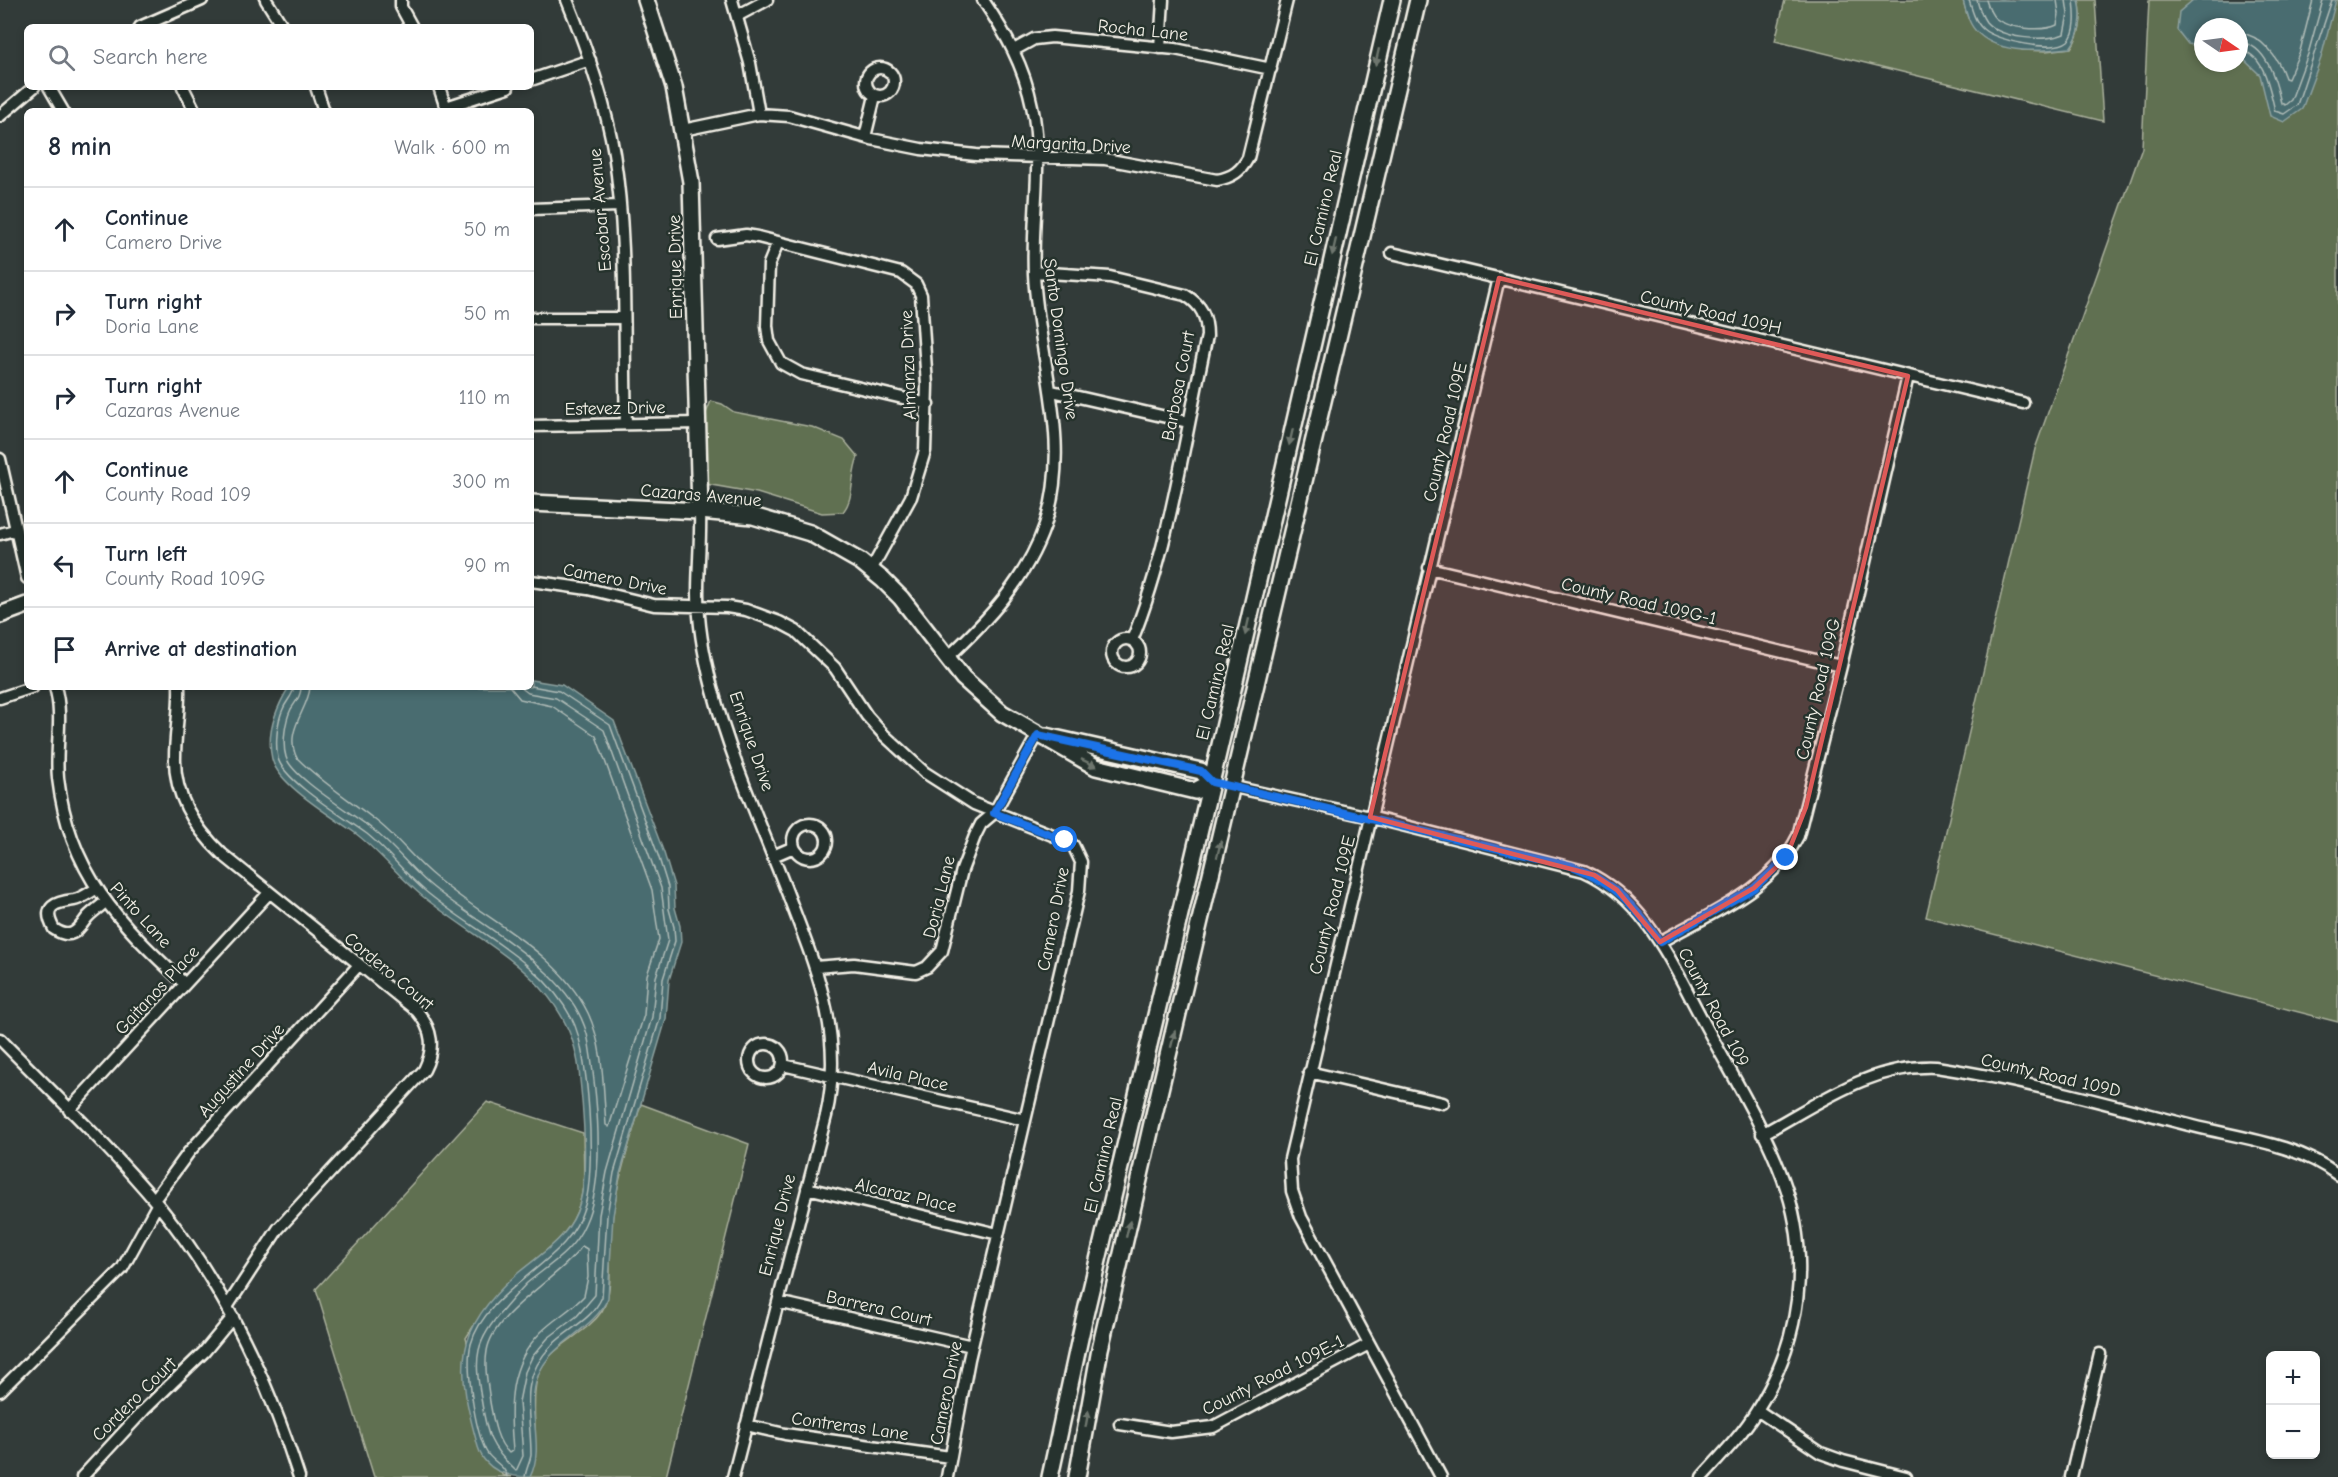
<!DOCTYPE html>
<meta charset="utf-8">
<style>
body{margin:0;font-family:"Comic Neue",sans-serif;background:#f6f6f7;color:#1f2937}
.controls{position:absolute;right:18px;bottom:18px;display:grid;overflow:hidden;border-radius:9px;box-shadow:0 3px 9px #0003}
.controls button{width:54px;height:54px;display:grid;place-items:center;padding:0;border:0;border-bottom:2px solid #e0e1e3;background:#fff;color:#1f2937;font:30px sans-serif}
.compass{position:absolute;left:2194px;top:18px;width:54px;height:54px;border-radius:50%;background:#fff;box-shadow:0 3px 9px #0003;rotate:103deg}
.stop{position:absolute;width:18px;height:18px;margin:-14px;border:4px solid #1a73e8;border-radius:50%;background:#fff}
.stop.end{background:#1a73e8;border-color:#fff;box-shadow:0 2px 6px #0008}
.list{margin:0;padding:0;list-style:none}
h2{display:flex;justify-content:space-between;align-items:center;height:78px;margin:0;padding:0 24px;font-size:26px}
h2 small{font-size:20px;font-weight:400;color:#747a83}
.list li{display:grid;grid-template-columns:39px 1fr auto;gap:18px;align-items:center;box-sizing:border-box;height:84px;padding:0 24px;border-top:2px solid #e0e1e3}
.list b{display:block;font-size:22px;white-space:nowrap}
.list p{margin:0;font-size:20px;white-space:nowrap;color:#747a83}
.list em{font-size:20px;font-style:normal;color:#747a83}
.icon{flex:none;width:33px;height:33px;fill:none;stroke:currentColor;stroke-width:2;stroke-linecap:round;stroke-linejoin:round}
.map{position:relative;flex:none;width:2338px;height:1477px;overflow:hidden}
.search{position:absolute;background:#fff;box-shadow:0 3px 9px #0003;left:24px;top:24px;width:510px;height:66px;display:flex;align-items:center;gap:15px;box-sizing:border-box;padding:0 21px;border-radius:9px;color:#747a83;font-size:22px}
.panel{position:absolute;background:#fff;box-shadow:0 3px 9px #0003;left:24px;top:108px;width:510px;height:582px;border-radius:9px}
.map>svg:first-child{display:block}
.green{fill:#606f51;stroke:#aab09c;stroke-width:1.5;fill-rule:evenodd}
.water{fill:#496c6f;stroke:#8da19f;stroke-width:1.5}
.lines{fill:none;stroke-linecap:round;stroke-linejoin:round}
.shore{stroke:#b0bcb8;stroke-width:1.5}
.street-casing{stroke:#f4f1e8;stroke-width:15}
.secondary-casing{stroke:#f4f1e8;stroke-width:20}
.street{stroke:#26332d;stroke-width:10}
.secondary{stroke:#26332d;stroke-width:15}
.oneway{fill:#6e766e}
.route{stroke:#1a73e8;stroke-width:8}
.marked{fill:#de5a58;fill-opacity:0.2;stroke:#de5a58;stroke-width:4.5;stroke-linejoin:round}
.labels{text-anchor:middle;stroke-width:5;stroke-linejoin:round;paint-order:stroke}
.street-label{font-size:18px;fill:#f4f1e8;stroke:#26332d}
</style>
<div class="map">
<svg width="2338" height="1477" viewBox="0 0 2338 1477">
<rect width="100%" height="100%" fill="#323b39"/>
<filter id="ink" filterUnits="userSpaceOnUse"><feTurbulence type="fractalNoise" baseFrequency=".0167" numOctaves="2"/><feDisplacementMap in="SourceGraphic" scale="12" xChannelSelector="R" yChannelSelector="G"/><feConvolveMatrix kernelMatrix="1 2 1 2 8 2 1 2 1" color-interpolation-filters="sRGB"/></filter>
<g filter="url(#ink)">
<!-- green -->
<path class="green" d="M1785 0H1963L1968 18 2022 50 2046 51 2071 48C2081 34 2083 16 2079 0H2095L2103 121 1775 41Z
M2149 0H2338V1022L1926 917 2035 449 2142 148ZM2203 27H2239V63H2203Z
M711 401 722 404 734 412 812 427 844 440 858 457C850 476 855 497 843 512L822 513 757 493 706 484 705 416Z
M487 1102 583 1133C583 1155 586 1181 580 1202 571 1237 543 1252 518 1274 498 1291 480 1315 466 1338L502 1475 512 1477H374L316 1289Z
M641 1104 749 1144 666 1477H528C543 1462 529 1406 537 1379 546 1345 584 1338 602 1311 612 1295 610 1269 610 1252 610 1201 627 1152 641 1104Z"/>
<!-- water -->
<path class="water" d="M1963 0H2079C2083 16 2081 34 2070 48 2042 51 2002 55 1979 34 1969 26 1966 12 1963 0Z
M2193 0H2336L2321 58 2302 109 2284 122 2270 116 2260 75 2239 55V27H2203V47L2188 44 2177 30 2179 12Z
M531 680 562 685 614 721 664 853 674 886 675 908 680 926 681 942 669 980 666 1019 620 1174 613 1216 608 1298C593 1332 551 1341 538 1376 525 1409 546 1446 530 1477 507 1477 485 1471 478 1447 456 1368 452 1331 518 1273 543 1252 571 1237 580 1202 589 1168 583 1106 579 1070 568 978 486 948 421 895 398 876 379 851 355 833 333 817 278 785 272 759 266 734 276 708 289 687H531Z"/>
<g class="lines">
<!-- shore -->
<path class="shore" d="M1969 0C1972 10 1975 22 1983 29 1996 41 2054 53 2068 41 2078 32 2075 10 2074 0
M1977 0C1979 8 1981 15 1986 22 2001 39 2044 42 2064 34L2068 14 2066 0
M1986 0C1988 6 1990 13 1995 18 2008 29 2042 32 2057 25L2059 14 2057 0
M2239 33C2261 34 2279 59 2285 78L2288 79 2300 51 2313 0
M2239 42C2267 44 2276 81 2281 103L2285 105 2291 100 2308 54 2323 0
M2239 50C2265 53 2270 91 2275 111L2284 114 2297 105 2332 0
M294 687C293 696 286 701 283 709 277 722 275 744 278 758 283 781 347 819 367 834 388 851 404 873 424 890 473 932 542 960 572 1019 589 1050 596 1170 585 1205 581 1218 573 1233 564 1243 536 1274 482 1302 471 1344 465 1367 475 1430 486 1451 491 1461 506 1466 507 1477
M301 687C301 696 296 701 291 709 285 721 282 744 286 757 292 778 354 814 372 829 393 845 409 867 429 884 479 927 579 972 589 1044 597 1095 607 1177 585 1224 573 1252 549 1265 527 1283 519 1291 512 1300 504 1309 475 1341 474 1357 481 1398 487 1435 489 1446 516 1471L523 1456 519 1402 525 1372 532 1357 548 1338 577 1316 595 1295 599 1215 607 1172 652 1017 656 977 668 940 661 888 604 730 556 698 528 693 520 687
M310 687C309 709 283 731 297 758 322 783 352 801 379 823 399 839 415 861 435 877 485 920 557 950 588 1013 604 1047 603 1087 606 1125L609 1127 644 1015 647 975 659 939 652 890 596 736 552 706 520 699 510 687
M582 1246 587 1249 588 1277 584 1296C571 1310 554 1319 541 1332 508 1365 509 1406 513 1450L509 1453C496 1441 493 1418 490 1402 488 1385 484 1368 487 1351 493 1312 560 1278 582 1246Z
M525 1477C526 1469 530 1462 531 1455 531 1411 517 1381 552 1345 569 1328 592 1320 602 1297L607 1216 614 1173 660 1018 663 979 675 941 674 927 669 909 668 887 658 855 610 725 559 691 531 686"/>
<defs>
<path id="street" d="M266 0 283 27
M401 0V7L412 27
M567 0C587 49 605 100 614 153 628 242 623 334 626 424
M732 0 750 63 759 114
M737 16 767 0
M140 27 202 0
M1160 48 1163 0
M1014 50 1034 39 1052 37 1175 49 1271 69
M866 82a14 14 0 1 1 28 0a14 14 0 1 1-28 0Z
M531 80 590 60
M49 87 63 111
M183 87 195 111
M316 87 324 111
M439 87 447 111
M446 107 508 87
M0 116 34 87
M683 130 759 114 789 116 871 139 921 149 976 155 1105 159 1217 180C1233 177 1241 171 1248 158L1287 0
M865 137 875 96
M531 209 619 206
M717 239 746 235 758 237 901 273 916 284 921 295 927 385 925 451 911 497 871 570
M778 242 769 264 767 326 769 341 781 363 801 374 928 404
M1392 253 2023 403
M1034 272 1110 277 1185 295C1202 305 1207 317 1207 336 1185 435 1170 547 1132 640
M531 318H623
M1052 391 1188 422
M531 426 699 423
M0 459 27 578
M700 511C701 538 698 565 698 593 698 624 704 657 712 687 730 757 761 825 787 892 816 969 845 1032 826 1116L733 1477
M0 534 14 530
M1429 568 1841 666
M531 581 588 589 654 605 727 607 746 610 779 622 796 631 835 668 867 716 884 735 924 772 974 804 1065 840 1073 845 1081 862 1079 891 969 1359 947 1477
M1112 653a14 14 0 1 1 28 0a14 14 0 1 1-28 0Z
M946 659C988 620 1026 580 1045 525 1073 440 1038 359 1034 274 1031 218 1044 161 1032 106 1024 66 1006 34 983 0
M55 687C64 717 55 747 58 778 69 873 119 923 185 984
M179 687C180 710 175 733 175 757 174 796 194 827 222 854L417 1011C433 1030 435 1048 424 1070L278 1229 227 1307
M0 698 33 687
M1234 787 1370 817 1584 871C1646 899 1672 964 1703 1021 1730 1072 1763 1124 1783 1179 1812 1257 1801 1341 1757 1410 1742 1435 1721 1456 1702 1477
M793 841a17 17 0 1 1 34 0a17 17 0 1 1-34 0Z
M773 856 794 847
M96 889C90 892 81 899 74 900 56 902 41 906 54 929 70 940 77 932 86 919 90 913 99 908 105 902
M1660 942C1710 913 1772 890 1798 836L1841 666 1908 376
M815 967 854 964 916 972 927 967 942 951 962 870 975 836 981 824 994 813 1038 734
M0 1039C54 1094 111 1148 160 1207 225 1287 268 1380 299 1477
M749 1061a17 17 0 1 1 34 0a17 17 0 1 1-34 0Z
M783 1065 1025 1120
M1309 1072 1443 1103
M69 1110 269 893
M1762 1134C1818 1104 1870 1064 1936 1067 2022 1080 2108 1104 2193 1126 2241 1138 2298 1144 2338 1175
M807 1188 998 1234
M154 1200 189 1152 358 966
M778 1302 972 1346
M0 1391 122 1269 157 1205
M1757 1410 1821 1453 1843 1461 1906 1477
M1120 1424 1171 1432 1213 1427 1369 1344
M746 1425 785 1434 950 1457
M82 1477 144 1410 204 1352 233 1317
M1441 1477 1301 1217 1292 1191 1290 1159 1499 278
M2071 1477 2100 1354"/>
<path id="secondary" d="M646 0 674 87 691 182 700 511
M531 503 700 511 753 516 810 533 861 562 883 580 901 598 963 678 1002 713 1096 767 1195 791 1212 782
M0 615 27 605
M1046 736 1201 771 1212 782
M1050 1477 1085 1315 1224 728 1392 0
M1077 1477 1100 1349 1153 1119 1418 0"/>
</defs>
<!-- street casing -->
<use href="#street" class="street-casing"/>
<!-- secondary casing -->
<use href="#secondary" class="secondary-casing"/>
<!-- street -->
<use href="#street" class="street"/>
<!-- secondary -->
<use href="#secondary" class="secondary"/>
</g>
<!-- one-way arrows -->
<defs><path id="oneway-solid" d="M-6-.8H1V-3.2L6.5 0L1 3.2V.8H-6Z" transform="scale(1.5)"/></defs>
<g class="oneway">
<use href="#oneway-solid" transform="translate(1377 57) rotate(103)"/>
<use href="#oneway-solid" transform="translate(1334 247) rotate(103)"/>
<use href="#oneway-solid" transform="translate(1291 437) rotate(103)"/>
<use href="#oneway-solid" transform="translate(1247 627) rotate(103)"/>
<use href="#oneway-solid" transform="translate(1089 763) rotate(26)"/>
<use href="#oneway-solid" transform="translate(1219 849) rotate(-76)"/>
<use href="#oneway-solid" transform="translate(1173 1039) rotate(-76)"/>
<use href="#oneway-solid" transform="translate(1128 1229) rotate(-77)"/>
<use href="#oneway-solid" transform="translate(1087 1419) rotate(-80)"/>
</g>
</g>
<g class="lines" filter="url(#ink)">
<!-- route -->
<path class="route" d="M1065 840 994 813 1038 735 1201 771 1212 782 1572 866C1613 881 1636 907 1660 942L1754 888 1786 858"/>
</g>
<!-- marked area -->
<path class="marked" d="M1499 278 1908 376 1806 807 1786 858 1754 888 1660 942 1617 890 1594 875 1370 817Z"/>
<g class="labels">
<!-- street labels -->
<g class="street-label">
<text transform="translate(1143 30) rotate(6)" y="6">Rocha Lane</text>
<text transform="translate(1071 144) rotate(3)" y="6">Margarita Drive</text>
<text transform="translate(1323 208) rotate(-77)" y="6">El Camino Real</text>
<text transform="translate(600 210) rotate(-95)" y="6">Escobar Avenue</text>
<text transform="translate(675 267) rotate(-91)" y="6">Enrique Drive</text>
<text transform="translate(1711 312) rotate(13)" y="6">County Road 109H</text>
<text transform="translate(1061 339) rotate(82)" y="6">Santo Domingo Drive</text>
<text transform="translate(908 365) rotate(-92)" y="6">Almanza Drive</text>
<text transform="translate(1178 386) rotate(-79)" y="6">Barbosa Court</text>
<text transform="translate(615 408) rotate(-1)" y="6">Estevez Drive</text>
<text transform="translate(1445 432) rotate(-77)" y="6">County Road 109E</text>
<text transform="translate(701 495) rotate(5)" y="6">Cazaras Avenue</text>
<text transform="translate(615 579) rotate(11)" y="6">Camero Drive</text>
<text transform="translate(1639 601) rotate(13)" y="6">County Road 109G-1</text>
<text transform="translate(1215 682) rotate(-77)" y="6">El Camino Real</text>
<text transform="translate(1818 689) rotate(-77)" y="6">County Road 109G</text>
<text transform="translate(752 741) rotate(71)" y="6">Enrique Drive</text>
<text transform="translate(939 897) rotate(-76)" y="6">Doria Lane</text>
<text transform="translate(1332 905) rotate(-76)" y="6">County Road 109E</text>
<text transform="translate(141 915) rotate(48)" y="6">Pinto Lane</text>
<text transform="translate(1053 919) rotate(-79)" y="6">Camero Drive</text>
<text transform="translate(389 971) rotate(40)" y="6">Cordero Court</text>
<text transform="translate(157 990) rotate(-47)" y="6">Gaitanos Place</text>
<text transform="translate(1714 1007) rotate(62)" y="6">County Road 109</text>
<text transform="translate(241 1070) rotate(-48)" y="6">Augustine Drive</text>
<text transform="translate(2051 1075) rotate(13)" y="6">County Road 109D</text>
<text transform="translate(908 1076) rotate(13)" y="6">Avila Place</text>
<text transform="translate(1103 1155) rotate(-77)" y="6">El Camino Real</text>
<text transform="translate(906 1195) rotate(13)" y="6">Alcaraz Place</text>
<text transform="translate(777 1225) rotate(-76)" y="6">Enrique Drive</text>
<text transform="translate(879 1308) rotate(13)" y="6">Barrera Court</text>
<text transform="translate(1273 1375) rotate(-27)" y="6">County Road 109E-1</text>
<text transform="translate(946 1393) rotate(-79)" y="6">Camero Drive</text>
<text transform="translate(134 1399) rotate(-45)" y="6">Cordero Court</text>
<text transform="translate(850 1426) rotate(8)" y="6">Contreras Lane</text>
</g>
</g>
</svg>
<div class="controls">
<button>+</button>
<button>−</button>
</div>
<svg class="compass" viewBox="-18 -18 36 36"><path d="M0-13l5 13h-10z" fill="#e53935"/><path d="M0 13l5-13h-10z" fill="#747a83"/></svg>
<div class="stop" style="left:1065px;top:840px"></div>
<div class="stop end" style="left:1786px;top:858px"></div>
<div class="search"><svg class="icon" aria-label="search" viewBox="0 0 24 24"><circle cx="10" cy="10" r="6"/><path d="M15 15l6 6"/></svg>Search here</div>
<section class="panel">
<h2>8 min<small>Walk · 600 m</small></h2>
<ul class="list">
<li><svg class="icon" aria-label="ahead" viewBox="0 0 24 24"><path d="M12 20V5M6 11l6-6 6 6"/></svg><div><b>Continue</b><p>Camero Drive</p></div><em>50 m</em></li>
<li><svg class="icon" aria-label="right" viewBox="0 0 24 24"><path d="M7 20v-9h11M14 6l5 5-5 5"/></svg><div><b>Turn right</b><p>Doria Lane</p></div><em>50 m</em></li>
<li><svg class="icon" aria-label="right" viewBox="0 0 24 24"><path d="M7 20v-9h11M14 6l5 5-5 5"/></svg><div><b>Turn right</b><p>Cazaras Avenue</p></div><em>110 m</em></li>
<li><svg class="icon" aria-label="ahead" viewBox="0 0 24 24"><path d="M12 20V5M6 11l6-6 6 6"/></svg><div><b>Continue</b><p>County Road 109</p></div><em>300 m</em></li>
<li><svg class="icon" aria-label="left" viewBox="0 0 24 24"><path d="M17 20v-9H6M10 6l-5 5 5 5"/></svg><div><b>Turn left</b><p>County Road 109G</p></div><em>90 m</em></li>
<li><svg class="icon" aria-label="arrive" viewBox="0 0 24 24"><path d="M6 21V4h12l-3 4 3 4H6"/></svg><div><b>Arrive at destination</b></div></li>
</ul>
</section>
</div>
